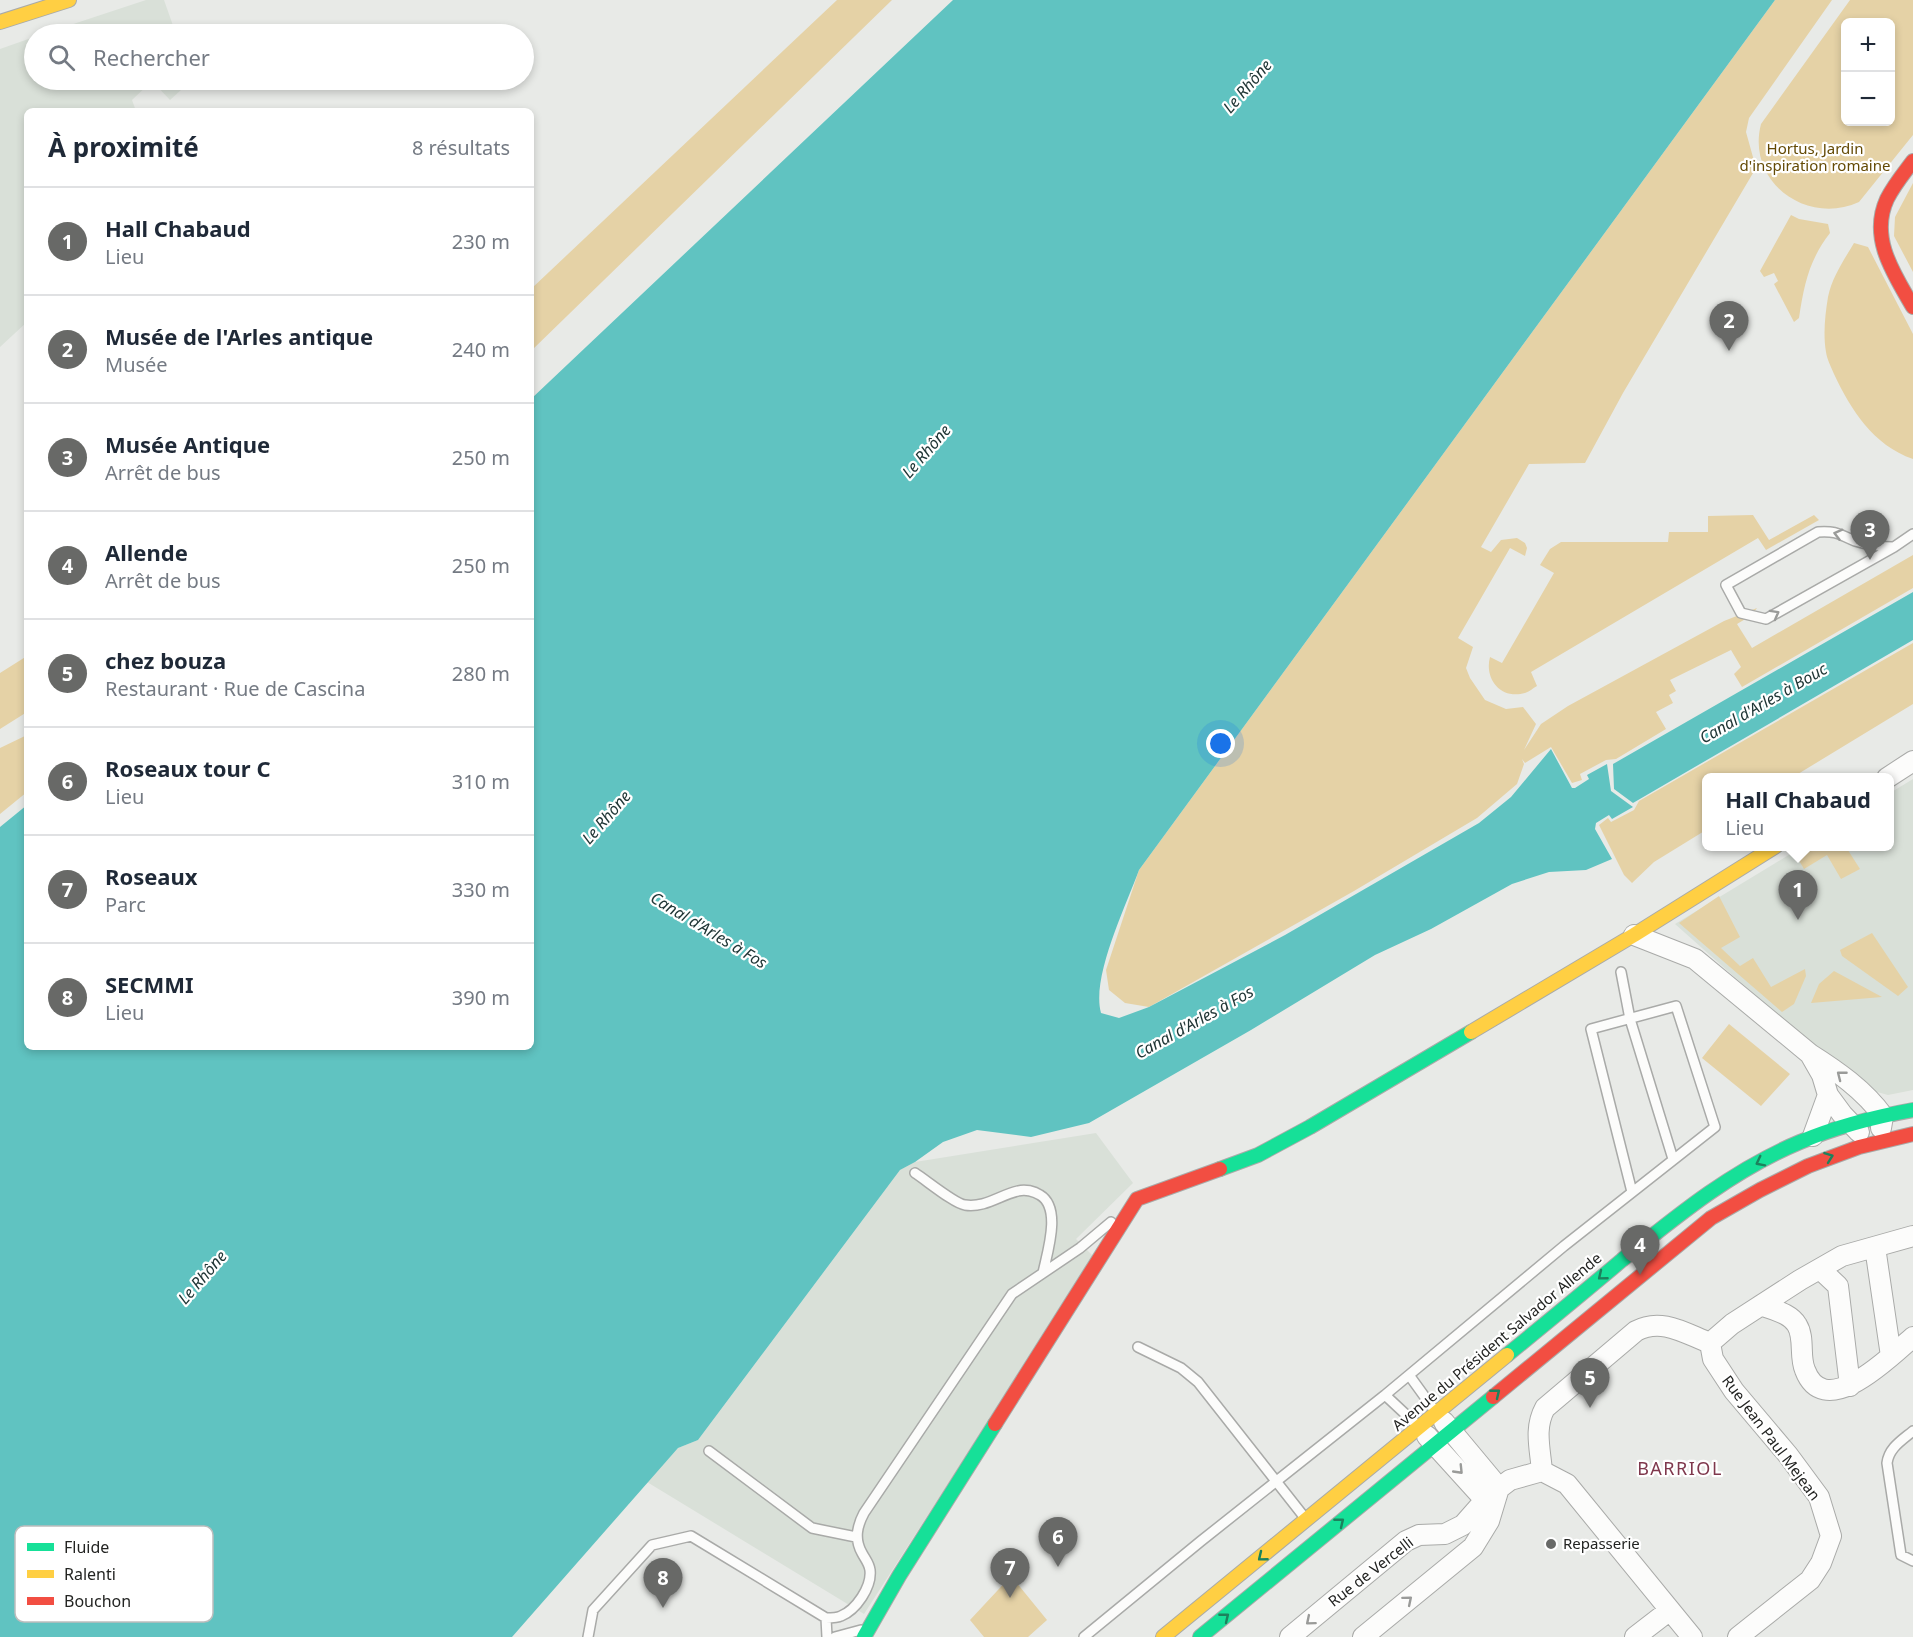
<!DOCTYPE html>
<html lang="fr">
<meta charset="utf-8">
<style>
body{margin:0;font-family:"Noto Sans",sans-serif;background:#f2f2f3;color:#1f2937}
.controls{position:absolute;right:18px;top:18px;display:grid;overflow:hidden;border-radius:9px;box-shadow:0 3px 9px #0003}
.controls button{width:54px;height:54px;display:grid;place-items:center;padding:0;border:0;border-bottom:2px solid #e0e1e3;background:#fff;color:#1f2937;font:30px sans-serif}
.you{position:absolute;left:1221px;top:744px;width:21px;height:21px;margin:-15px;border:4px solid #fff;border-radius:50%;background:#1a73e8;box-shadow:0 0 0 9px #1a73e833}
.badge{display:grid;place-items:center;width:39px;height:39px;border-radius:50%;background:#686967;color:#fff;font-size:20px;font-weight:700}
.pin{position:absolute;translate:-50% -50px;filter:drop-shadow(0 2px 3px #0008)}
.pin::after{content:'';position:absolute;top:32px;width:21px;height:18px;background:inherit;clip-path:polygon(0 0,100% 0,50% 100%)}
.popup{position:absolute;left:1702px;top:773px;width:192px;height:78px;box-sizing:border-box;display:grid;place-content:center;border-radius:9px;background:#fff;filter:drop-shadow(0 2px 4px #0005);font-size:20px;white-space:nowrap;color:#747a83}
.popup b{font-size:22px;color:#1f2937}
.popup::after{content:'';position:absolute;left:50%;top:100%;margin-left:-12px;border:12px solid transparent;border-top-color:#fff}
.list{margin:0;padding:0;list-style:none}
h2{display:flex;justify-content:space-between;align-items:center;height:78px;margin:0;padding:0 24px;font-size:26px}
h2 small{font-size:20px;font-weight:400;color:#747a83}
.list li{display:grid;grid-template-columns:39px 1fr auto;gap:18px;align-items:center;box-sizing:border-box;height:108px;padding:0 24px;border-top:2px solid #e0e1e3}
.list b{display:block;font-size:22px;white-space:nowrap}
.list p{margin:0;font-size:20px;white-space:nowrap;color:#747a83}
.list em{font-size:20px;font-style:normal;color:#747a83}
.icon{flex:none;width:33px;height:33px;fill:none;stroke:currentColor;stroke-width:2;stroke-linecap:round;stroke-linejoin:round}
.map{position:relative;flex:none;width:1913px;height:1637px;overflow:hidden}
.search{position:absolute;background:#fff;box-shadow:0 3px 9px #0003;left:24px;top:24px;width:510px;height:66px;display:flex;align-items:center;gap:15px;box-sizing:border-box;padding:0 21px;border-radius:33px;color:#747a83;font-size:22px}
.panel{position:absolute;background:#fff;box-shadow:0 3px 9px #0003;left:24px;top:108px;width:510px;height:942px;border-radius:9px}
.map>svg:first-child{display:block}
.built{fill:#d9e0d8}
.green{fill:#e5d2a6;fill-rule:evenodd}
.water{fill:#60c3c1}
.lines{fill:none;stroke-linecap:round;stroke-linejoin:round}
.lane-casing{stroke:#a9aaa8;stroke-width:12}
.street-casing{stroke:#a9aaa8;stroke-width:22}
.fast-casing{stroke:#a9aaa8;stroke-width:16}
.slow-casing{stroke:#a9aaa8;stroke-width:16}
.jam-casing{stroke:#a9aaa8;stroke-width:16}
.lane{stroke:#fcfcfb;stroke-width:9}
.street{stroke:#fcfcfb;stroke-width:20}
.fast{stroke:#16e098;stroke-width:14}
.slow{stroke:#ffcf43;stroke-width:14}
.jam{stroke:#f24e42;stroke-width:14}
.oneway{stroke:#9a9b99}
.oneway2{stroke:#1c825d}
.poi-dot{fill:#686967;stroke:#fff;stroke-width:2}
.labels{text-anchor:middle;stroke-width:4.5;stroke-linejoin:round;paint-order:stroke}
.park-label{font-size:15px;fill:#644a05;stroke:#fff}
.street-label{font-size:15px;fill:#232422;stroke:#fff}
.poi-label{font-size:15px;fill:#232422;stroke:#fff;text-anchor:start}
.water-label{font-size:16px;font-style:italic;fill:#203636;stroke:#fff}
.quarter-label{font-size:18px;letter-spacing:1.5px;fill:#7f384d;stroke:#fff}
.key{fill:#fff;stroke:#bdbdbd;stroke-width:1.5}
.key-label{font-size:16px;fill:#232422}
</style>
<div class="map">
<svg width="1913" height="1637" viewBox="0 0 1913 1637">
<rect width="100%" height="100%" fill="#e8eae7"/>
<!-- built -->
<path class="built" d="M146 0H164L176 34H43Z
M34 37V80H192L170 100 152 81 132 100 136 111H27V322L0 347V49Z
M1913 779V1090L1888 1095 1870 1090 1775 1013 1675 924 1802 847 1890 846V793Z
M1096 1133 1133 1183 1076 1239 1094 1257 864 1614 647 1482 678 1448 698 1440 900 1170 915 1162Z"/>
<!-- green -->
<path class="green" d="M837 0H892L531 351V289Z
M1775 0H1832L1749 118 1746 132 1756 168 1623 393 1585 463 1529 464 1481 547 1491 552 1501 540 1517 538 1525 543 1527 548 1525 556 1510 548 1458 638 1473 647 1466 668 1470 678 1485 700 1506 709 1523 707 1536 724 1524 750 1541 724 1568 706 1724 621 1757 608 1752 615 1737 624 1752 648 1913 555V588L1742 687 1734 674 1741 667 1731 650 1670 680 1676 691 1669 695 1673 703 1656 712 1666 729 1616 759 1606 760 1580 774 1582 780 1572 783 1551 747 1525 763 1522 759 1524 764 1517 784 1477 818 1354 891 1149 1007 1125 1003 1109 990 1106 970 1139 870Z
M1850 0H1913V135L1859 202C1807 226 1746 182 1761 124ZM1846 22H1890V122H1846Z
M1913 183V272L1894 236 1895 217Z
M1791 215 1799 219 1828 224 1830 233C1809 260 1804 285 1799 318L1794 322 1774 284 1778 281 1774 273 1764 277 1760 271Z
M1854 243 1868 247 1913 334V459C1873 445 1851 410 1834 374 1831 367 1827 359 1826 352 1823 335 1825 315 1828 297 1832 277 1844 260 1854 243Z
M1753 515 1769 540 1814 515 1819 520 1766 550 1758 538 1531 672 1537 686C1533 688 1529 692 1525 693 1501 700 1484 679 1490 657L1502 663 1554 573 1540 565 1550 549 1561 542H1668L1669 532H1708V516Z
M1913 643V704L1793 777 1706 778V830L1654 862 1632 883 1624 875 1599 825 1608 818 1611 822 1634 810 1639 801Z
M27 656V712L0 729V673Z
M27 735V792L0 814V748Z
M1792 847H1846L1860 869 1841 879 1827 855 1804 869 1791 847Z
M1719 896 1740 937 1721 948 1740 966 1753 958 1771 987 1805 969 1806 976 1794 1004 1782 1012 1679 923Z
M1872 933 1908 987 1898 996 1842 956 1840 950Z
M1834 971 1882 997 1811 1003 1819 984Z
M1729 1024 1790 1074 1761 1106 1702 1058Z
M1011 1576 1047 1620 1028 1637H984L970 1620Z"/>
<!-- water -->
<path class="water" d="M953 0H1775L1139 870C1126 906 1091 977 1101 1013L1119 1018 1149 1007 1285 935 1479 823 1511 797 1551 749 1572 788H1575L1589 779 1587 775 1607 764 1611 791 1633 807 1612 819 1609 815 1596 823 1595 829 1612 859 1586 870 1549 872 1512 884 1431 929 1375 955 1251 1030 1089 1123 1031 1137 977 1130 943 1142 915 1162 900 1170 698 1440 678 1448 512 1637H0V827L27 805V1047H531V399Z
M1913 592V640L1633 803 1614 789 1613 764Z"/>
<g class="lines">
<defs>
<path id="lane" d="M1894 547C1881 547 1868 545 1855 541 1838 534 1838 531 1818 532L1726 585 1741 613 1766 619 1894 547 1913 534
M1621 972 1630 1019 1673 1159
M915 1173C926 1180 955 1204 965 1205 985 1208 1000 1195 1018 1191 1025 1189 1034 1191 1040 1195 1062 1208 1047 1253 1043 1273
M1138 1347 1181 1368 1198 1382 1305 1518
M1409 1375 1435 1411
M1385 1395 1416 1424
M1913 1431C1901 1441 1889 1448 1887 1463L1901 1555 1913 1561
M709 1451 812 1528 856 1537
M826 1618C831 1618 837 1618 841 1616 856 1610 872 1587 870 1570 869 1563 865 1559 862 1553 854 1539 857 1526 864 1513L1012 1294 1080 1248 1111 1222
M588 1637 593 1610 652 1545 691 1536 826 1618 827 1637
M835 1637 861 1630
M1084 1637 1201 1541 1385 1395 1564 1246 1715 1127 1676 1006 1591 1029 1632 1192"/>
<path id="street" d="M1887 778 1913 761
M1634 935 1695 959 1810 1054
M1828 1095 1842 1114 1859 1132
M1813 1136 1828 1095 1822 1075 1810 1054C1837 1071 1864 1090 1883 1116L1881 1128
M1875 1247 1891 1356
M1820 1269 1838 1286 1850 1386
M1761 1305C1773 1310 1790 1313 1797 1325 1805 1338 1799 1356 1805 1370 1825 1423 1891 1356 1913 1337
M1710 1343 1713 1359 1734 1391 1788 1455 1819 1497 1831 1536 1821 1563 1810 1580 1738 1637
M1710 1343 1732 1324 1800 1280 1842 1256 1913 1236
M1542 1471C1540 1448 1534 1428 1545 1408L1636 1331C1662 1317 1686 1334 1710 1343
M1542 1471 1567 1484 1692 1637
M1489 1496 1510 1480 1542 1471
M1290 1637 1406 1541 1419 1535 1445 1534 1463 1525 1485 1500 1427 1436
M1363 1637 1473 1547 1489 1521 1499 1488 1444 1422
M1635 1637 1670 1610"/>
<path id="fast" d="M1220 1169 1258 1155 1310 1127 1471 1032
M1507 1355C1545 1324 1584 1292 1622 1260 1678 1215 1733 1170 1800 1142 1836 1127 1874 1117 1913 1110
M864 1637 899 1576 995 1424
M1200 1637 1493 1397"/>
<path id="slow" d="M0 22 69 0
M1471 1032 1634 935 1776 846
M1163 1637 1507 1355"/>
<path id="jam" d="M1913 161C1904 173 1894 185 1887 199 1869 238 1894 274 1913 307
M1493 1397 1711 1218 1760 1190 1808 1166 1859 1147 1913 1134
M995 1424 1137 1199 1220 1169"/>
</defs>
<!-- lane casing -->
<use href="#lane" class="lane-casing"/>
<!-- street casing -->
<use href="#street" class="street-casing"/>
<!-- fast casing -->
<use href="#fast" class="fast-casing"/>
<!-- slow casing -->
<use href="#slow" class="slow-casing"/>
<!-- jam casing -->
<use href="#jam" class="jam-casing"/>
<!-- lane -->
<use href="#lane" class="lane"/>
<!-- street -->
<use href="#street" class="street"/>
<!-- fast -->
<use href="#fast" class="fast"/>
<!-- slow -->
<use href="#slow" class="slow"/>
<!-- jam -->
<use href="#jam" class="jam"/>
</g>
<!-- one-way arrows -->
<defs><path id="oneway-chevron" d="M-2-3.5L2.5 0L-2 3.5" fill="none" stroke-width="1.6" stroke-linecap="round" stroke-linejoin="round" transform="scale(1.5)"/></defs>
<g class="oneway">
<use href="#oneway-chevron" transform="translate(1838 534) rotate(-165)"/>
<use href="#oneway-chevron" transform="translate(1775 614) rotate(-29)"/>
<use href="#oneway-chevron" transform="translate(1841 1075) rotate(-142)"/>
<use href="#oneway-chevron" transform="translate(1459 1470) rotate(46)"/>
<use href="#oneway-chevron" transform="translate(1408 1600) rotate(-40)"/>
<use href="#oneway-chevron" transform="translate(1310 1621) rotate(140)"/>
</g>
<g class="oneway2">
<use href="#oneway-chevron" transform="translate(1829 1157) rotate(-20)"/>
<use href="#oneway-chevron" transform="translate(1760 1162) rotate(153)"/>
<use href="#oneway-chevron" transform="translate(1602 1276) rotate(141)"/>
<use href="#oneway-chevron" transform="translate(1496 1393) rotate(-39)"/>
<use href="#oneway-chevron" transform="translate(1340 1522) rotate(-39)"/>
<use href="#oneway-chevron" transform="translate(1262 1557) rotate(141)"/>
<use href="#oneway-chevron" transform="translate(1225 1617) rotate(-39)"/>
</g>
<!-- markers -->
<circle class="poi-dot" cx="1551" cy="1544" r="6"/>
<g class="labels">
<!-- park labels -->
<g class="park-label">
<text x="1815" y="154">Hortus, Jardin<tspan x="1815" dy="17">d'inspiration romaine</tspan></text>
</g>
<!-- street labels -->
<g class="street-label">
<text transform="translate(1497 1342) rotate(-40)" y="5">Avenue du Président Salvador Allende</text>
<text transform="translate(1771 1438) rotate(53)" y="5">Rue Jean Paul Mejean</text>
<text transform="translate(1371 1572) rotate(-38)" y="5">Rue de Vercelli</text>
</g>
<!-- poi labels -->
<g class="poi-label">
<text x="1563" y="1549">Repasserie</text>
</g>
<!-- water labels -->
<g class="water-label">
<text transform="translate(1247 86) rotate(-49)" y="6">Le Rhône</text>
<text transform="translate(926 451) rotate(-49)" y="6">Le Rhône</text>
<text transform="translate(1763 703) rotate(-30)" y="6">Canal d'Arles à Bouc</text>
<text transform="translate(606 817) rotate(-49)" y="6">Le Rhône</text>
<text transform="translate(709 930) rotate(31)" y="6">Canal d'Arles à Fos</text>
<text transform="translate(1194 1022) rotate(-29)" y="6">Canal d'Arles à Fos</text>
<text transform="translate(202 1277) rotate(-49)" y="6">Le Rhône</text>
</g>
<!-- quarter labels -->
<g class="quarter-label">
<text x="1680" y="1475">BARRIOL</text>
</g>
</g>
<!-- legend -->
<rect x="15" y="1526" width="198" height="96" rx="9" class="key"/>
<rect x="27" y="1543" width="27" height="8" fill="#16e098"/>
<rect x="27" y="1570" width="27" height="8" fill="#ffcf43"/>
<rect x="27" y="1597" width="27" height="8" fill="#f24e42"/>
<g class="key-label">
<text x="64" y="1553">Fluide</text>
<text x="64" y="1580">Ralenti</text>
<text x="64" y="1607">Bouchon</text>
</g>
</svg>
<div class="controls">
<button>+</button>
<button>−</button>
</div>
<div class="you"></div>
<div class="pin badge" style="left:1798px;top:920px">1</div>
<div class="popup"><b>Hall Chabaud</b>Lieu</div>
<div class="pin badge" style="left:1729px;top:351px">2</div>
<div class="pin badge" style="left:1870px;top:560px">3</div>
<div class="pin badge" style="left:1640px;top:1275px">4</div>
<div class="pin badge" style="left:1590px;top:1408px">5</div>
<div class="pin badge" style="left:1058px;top:1567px">6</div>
<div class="pin badge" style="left:1010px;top:1598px">7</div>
<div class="pin badge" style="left:663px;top:1608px">8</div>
<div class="search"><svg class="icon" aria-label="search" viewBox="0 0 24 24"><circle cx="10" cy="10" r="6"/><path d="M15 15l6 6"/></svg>Rechercher</div>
<section class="panel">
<h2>À proximité<small>8 résultats</small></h2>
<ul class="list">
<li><span class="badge">1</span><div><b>Hall Chabaud</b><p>Lieu</p></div><em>230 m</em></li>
<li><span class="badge">2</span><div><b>Musée de l'Arles antique</b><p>Musée</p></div><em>240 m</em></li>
<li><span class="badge">3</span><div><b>Musée Antique</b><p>Arrêt de bus</p></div><em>250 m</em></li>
<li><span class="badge">4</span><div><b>Allende</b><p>Arrêt de bus</p></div><em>250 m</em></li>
<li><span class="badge">5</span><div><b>chez bouza</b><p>Restaurant · Rue de Cascina</p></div><em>280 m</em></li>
<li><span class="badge">6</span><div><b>Roseaux tour C</b><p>Lieu</p></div><em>310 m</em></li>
<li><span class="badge">7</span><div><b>Roseaux</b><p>Parc</p></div><em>330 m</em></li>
<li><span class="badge">8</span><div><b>SECMMI</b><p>Lieu</p></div><em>390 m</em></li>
</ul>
</section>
</div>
